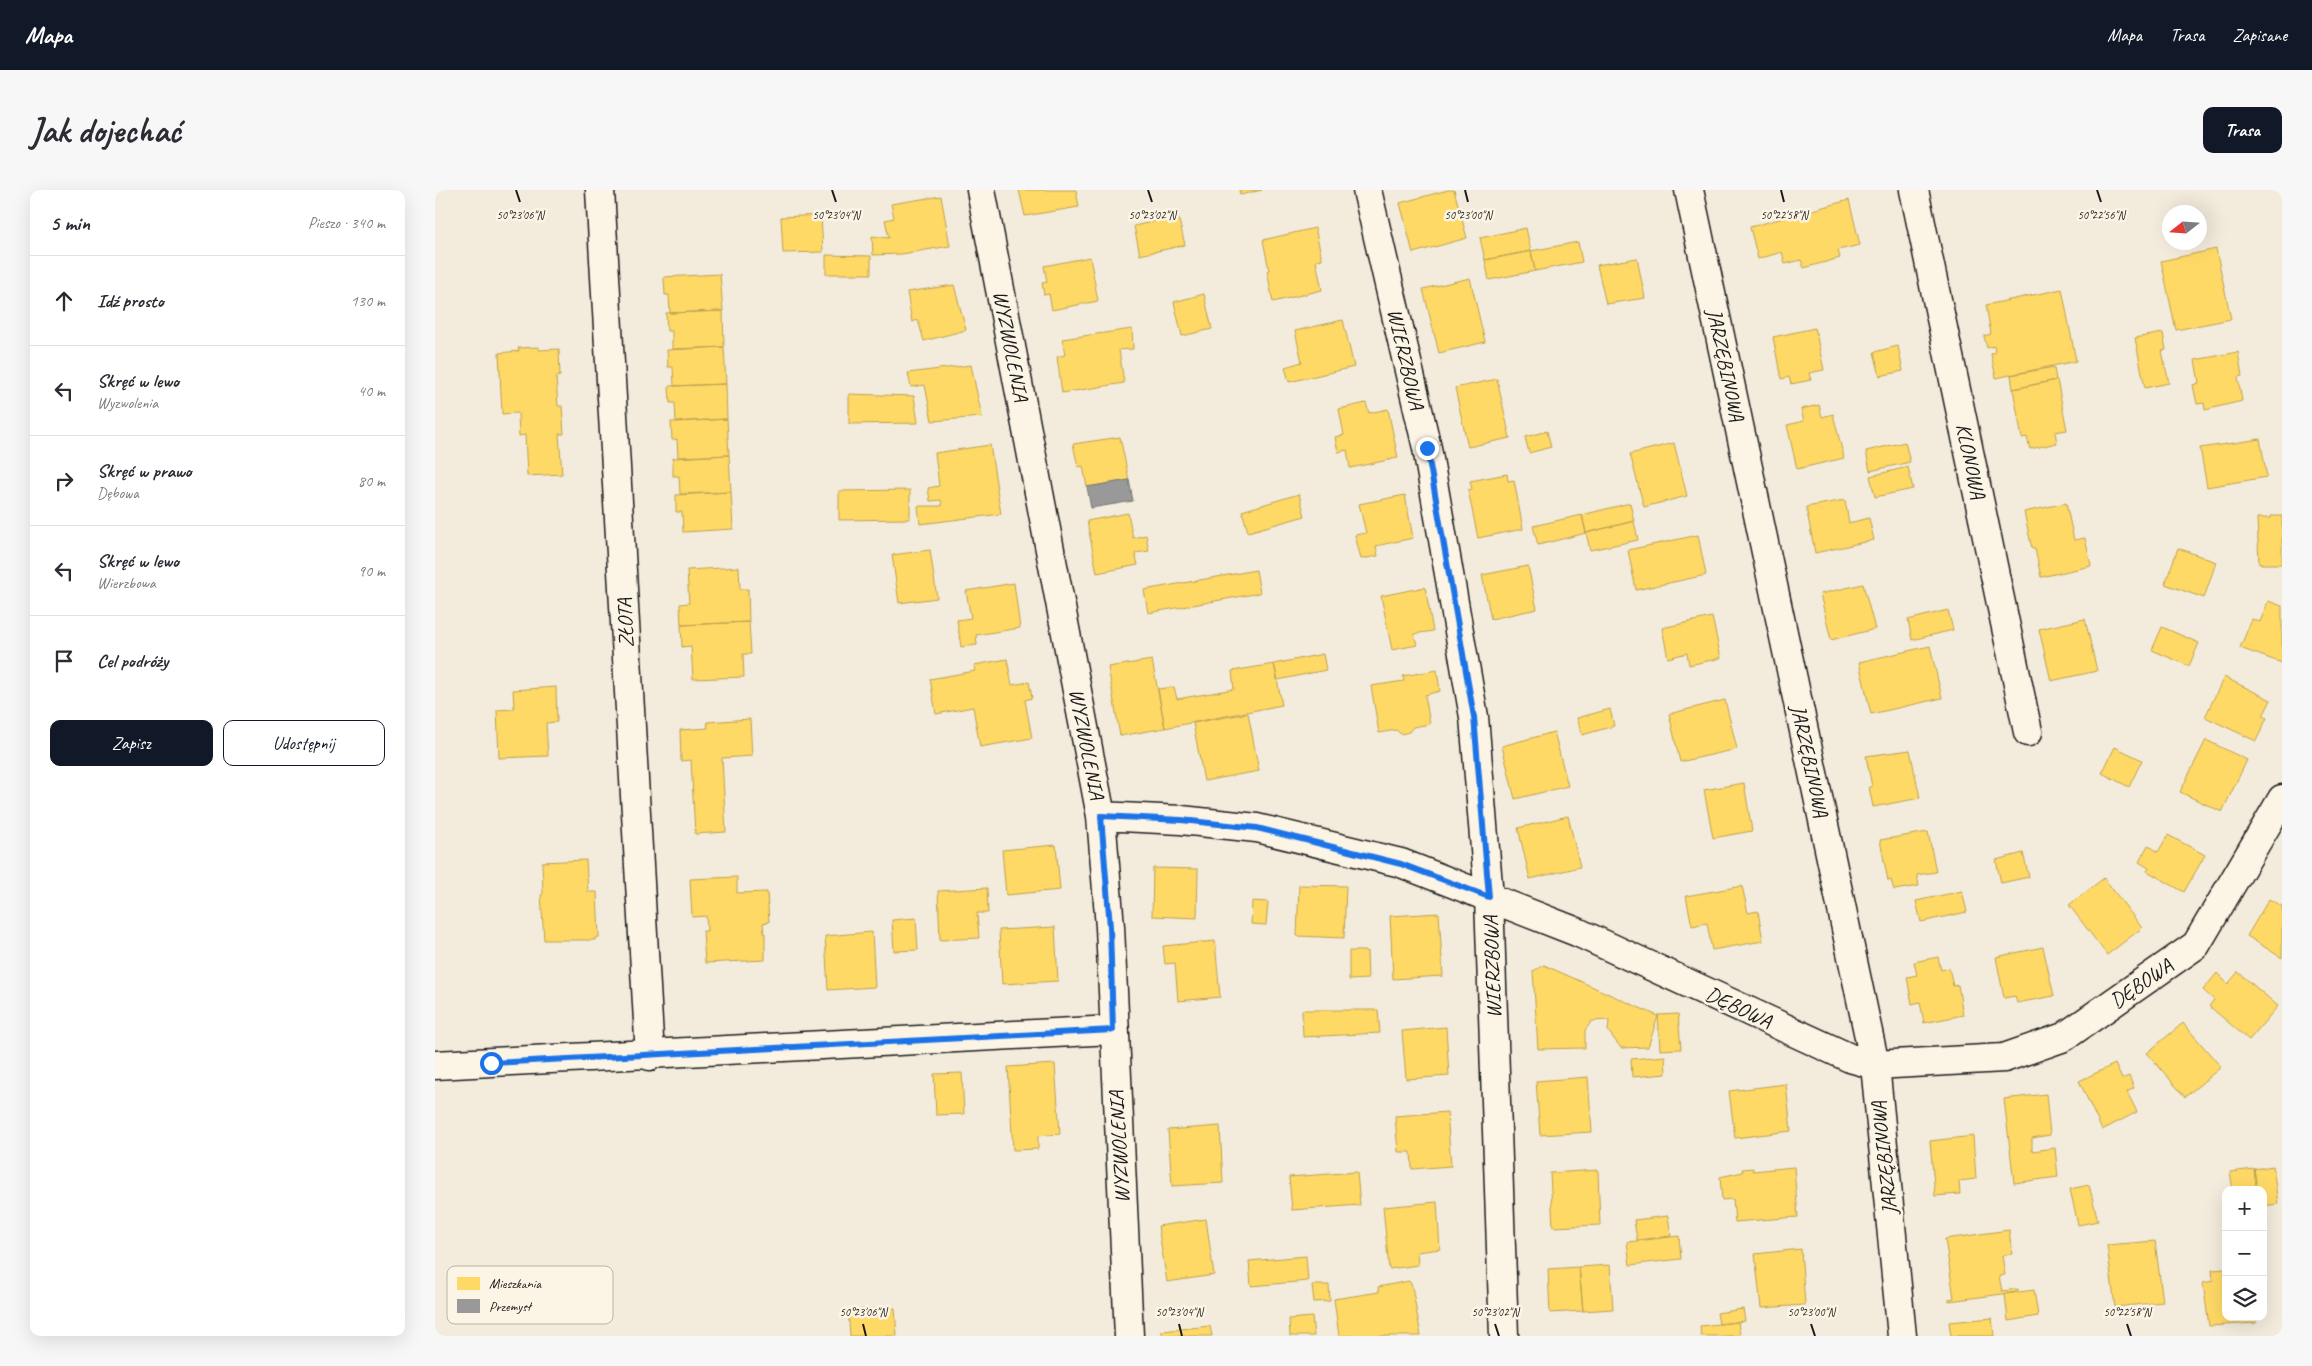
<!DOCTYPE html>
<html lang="pl">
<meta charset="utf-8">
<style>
body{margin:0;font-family:Caveat,sans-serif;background:#f7f7f7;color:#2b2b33}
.controls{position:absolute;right:15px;bottom:15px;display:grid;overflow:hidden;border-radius:10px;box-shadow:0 5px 20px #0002}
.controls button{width:45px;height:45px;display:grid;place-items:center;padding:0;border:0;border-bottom:1px solid #e1e1e2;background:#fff;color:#2b2b33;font:25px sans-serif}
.compass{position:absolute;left:1727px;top:15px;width:45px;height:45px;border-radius:50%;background:#fff;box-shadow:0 5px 20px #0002;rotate:253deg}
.stop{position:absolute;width:15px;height:15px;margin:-11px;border:4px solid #1a73e8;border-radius:50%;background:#fff}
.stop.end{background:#1a73e8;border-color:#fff;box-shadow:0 1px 5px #0008}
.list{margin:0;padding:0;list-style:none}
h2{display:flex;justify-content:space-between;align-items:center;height:65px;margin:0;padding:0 20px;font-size:21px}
h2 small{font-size:16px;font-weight:400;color:#7c7c81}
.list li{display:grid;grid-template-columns:32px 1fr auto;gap:15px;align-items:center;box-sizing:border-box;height:90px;padding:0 20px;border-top:1px solid #e1e1e2}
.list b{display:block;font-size:19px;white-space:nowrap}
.list p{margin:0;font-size:16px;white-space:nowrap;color:#7c7c81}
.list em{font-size:16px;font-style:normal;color:#7c7c81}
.actions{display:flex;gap:10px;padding:15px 20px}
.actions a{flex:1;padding:11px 0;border:1px solid #111827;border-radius:10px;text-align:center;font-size:18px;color:#111827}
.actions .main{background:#111827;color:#fff}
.icon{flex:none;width:28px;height:28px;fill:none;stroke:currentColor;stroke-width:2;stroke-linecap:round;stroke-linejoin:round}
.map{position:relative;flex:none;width:1847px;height:1146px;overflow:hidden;border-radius:10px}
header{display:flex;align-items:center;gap:30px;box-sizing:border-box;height:70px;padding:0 25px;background:#111827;color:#fff}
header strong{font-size:24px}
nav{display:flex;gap:28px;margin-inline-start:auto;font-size:18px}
.intro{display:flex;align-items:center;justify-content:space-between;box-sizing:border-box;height:120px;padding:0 30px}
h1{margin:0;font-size:35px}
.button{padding:12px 22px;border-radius:10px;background:#111827;color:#fff;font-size:18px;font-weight:700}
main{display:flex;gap:30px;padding:0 30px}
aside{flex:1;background:#fff;border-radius:10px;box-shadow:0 5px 20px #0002}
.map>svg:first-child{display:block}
.homes{fill:#ffd966;stroke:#bba050}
.industry{fill:#999;stroke:#747474}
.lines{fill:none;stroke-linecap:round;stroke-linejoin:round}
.minor-casing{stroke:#1c1c1c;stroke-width:31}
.minor{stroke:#fcf5e5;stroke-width:28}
.route{stroke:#1a73e8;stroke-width:6}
.ticks{fill:none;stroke:#1c1c1c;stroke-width:2}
.labels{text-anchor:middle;stroke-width:5;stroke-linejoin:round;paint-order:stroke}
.street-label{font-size:21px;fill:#1c1c1c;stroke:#fcf5e5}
.key{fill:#fcf5e5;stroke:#b9b4a9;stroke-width:1}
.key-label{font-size:14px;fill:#1c1c1c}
.ticks-label{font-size:12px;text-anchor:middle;fill:#1c1c1c;stroke:#fcf5e5;stroke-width:5;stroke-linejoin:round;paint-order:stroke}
</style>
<header>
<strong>Mapa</strong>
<nav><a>Mapa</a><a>Trasa</a><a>Zapisane</a></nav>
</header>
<div class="intro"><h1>Jak dojechać</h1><a class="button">Trasa</a></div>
<main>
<aside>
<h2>5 min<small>Pieszo · 340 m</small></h2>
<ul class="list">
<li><svg class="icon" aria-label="ahead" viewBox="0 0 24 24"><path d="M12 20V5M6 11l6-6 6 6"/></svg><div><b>Idź prosto</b></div><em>130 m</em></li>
<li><svg class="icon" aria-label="left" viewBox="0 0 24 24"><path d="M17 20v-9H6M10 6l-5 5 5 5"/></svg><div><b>Skręć w lewo</b><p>Wyzwolenia</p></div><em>40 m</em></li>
<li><svg class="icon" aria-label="right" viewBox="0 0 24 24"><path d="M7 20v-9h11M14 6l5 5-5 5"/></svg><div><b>Skręć w prawo</b><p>Dębowa</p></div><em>80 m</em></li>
<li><svg class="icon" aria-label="left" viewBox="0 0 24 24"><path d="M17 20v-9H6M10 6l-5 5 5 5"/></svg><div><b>Skręć w lewo</b><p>Wierzbowa</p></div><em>90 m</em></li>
<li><svg class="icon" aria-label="arrive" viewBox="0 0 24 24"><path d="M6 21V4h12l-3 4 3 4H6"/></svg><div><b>Cel podróży</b></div></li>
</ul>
<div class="actions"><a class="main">Zapisz</a><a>Udostępnij</a></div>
</aside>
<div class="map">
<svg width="1847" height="1146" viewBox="0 0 1847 1146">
<rect width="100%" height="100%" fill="#f3ecdd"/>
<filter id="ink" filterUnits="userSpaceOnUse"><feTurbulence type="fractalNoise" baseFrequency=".02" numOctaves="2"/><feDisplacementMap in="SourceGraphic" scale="10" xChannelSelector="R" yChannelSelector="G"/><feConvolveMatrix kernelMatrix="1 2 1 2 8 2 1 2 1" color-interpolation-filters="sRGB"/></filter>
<g filter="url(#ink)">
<!-- homes -->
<path class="homes" d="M584 0H641L644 17 590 26Z
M804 0H827L805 5Z
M1013 0H1019L1032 48 978 63 965 13Z
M506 6 515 56 467 64 438 65 437 46 454 48 450 30 459 28 456 14Z
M1414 10 1425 55 1403 60 1405 68 1369 78 1366 70 1350 74 1347 62 1323 69 1315 37Z
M386 25 388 62 348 63 346 27Z
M743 26 750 55 705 65 699 36Z
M880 38 887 69 881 71 887 100 838 112 832 81 834 80 828 50Z
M1091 38 1096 61 1050 70 1045 48Z
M1143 52 1147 72 1100 81 1096 61Z
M1781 59 1796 129 1741 140 1726 71Z
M1096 61 1100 81 1054 90 1050 70Z
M391 65 436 66V84H391Z
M655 67 663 111 617 120 614 104 609 105 607 93 612 92 609 76Z
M1202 68 1210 108 1171 114 1162 75Z
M285 84 288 121 235 123 234 105H230L229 87Z
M1035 88 1050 152 1004 163 988 99Z
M519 95 531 140 489 151 483 130 477 132 472 102Z
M1627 99 1641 171 1561 188 1556 164 1560 163 1559 156 1552 158 1549 146 1556 144 1551 115Z
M769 104 777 139 747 146 739 112Z
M288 121 289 157 237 159V141H232L231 123Z
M908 130 919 177 854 192 850 177 867 172 860 141Z
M1380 138 1389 180 1374 183 1376 190 1356 194 1354 187 1346 189 1338 147Z
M697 139 698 159 684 160 689 193 627 203 622 167 630 165 627 149Z
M1728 143 1731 160 1727 161 1734 193 1710 198 1700 148Z
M1463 156 1468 181 1445 186 1439 162Z
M104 157V160L124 159 125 186 121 187 123 216H127L129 244H124L127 284 92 286 90 245 84 246 83 223 67 224 64 163 84 161 83 158Z
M289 157 291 194 239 196 238 177H233L232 160Z
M1803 162 1807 186 1803 187 1807 211 1770 220 1769 213 1762 214 1758 195 1764 193 1760 170Z
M536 175 547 227 497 231 490 195 476 197 473 183Z
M1619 177 1621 190 1578 199 1576 185Z
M1062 189 1075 248 1033 257 1020 198Z
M1622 190 1632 240 1620 242 1622 253 1595 259 1592 247 1587 248 1578 199Z
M291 194 292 229 241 232 240 213H235L234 196Z
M414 204 479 206 483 233 414 234Z
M931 213 934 223 953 219 963 268 915 278 912 260 903 262 900 247 909 245 904 219Z
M1384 215 1387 227 1398 224 1409 268 1362 279 1352 235 1369 231 1366 219Z
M292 229 294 265 243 267 242 249 237 250 236 232Z
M1112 241 1116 257 1094 263 1090 247Z
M685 247 694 290 652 297 648 276 643 277 638 254Z
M1825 249 1832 287 1772 297 1765 258Z
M1470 252 1475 272 1435 281 1431 261Z
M1239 253 1252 306 1209 317 1195 264Z
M555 255 566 324 485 334 483 316H507L506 310 495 311 493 298 504 296 500 263Z
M294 265 296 302 245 304 244 286H238V268Z
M1473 277 1478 299 1440 307 1435 286Z
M1072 284 1073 291 1079 290 1088 339 1043 348 1033 300 1037 299 1035 291Z
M475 300V329L404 330V301Z
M296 302 298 339 248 342 247 322H241V305Z
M864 304 870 326 813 342 807 321Z
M970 305 978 348 941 356 943 366 926 369 920 345 931 343 924 314Z
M1410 310 1414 333 1434 328 1439 350 1380 363 1371 317Z
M1195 313 1199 331 1151 343 1147 325Z
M1631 313 1639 350 1650 348 1656 376 1606 387 1600 359H1597L1589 322Z
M693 323 698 348 711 345 714 361 700 363 703 375 662 383 652 331Z
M1147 325 1151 343 1103 355 1098 336Z
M1836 326H1847V374H1824L1822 328H1836Z
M1199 331 1203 350 1155 360 1151 343Z
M1263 345 1271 385 1201 400 1193 360Z
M1743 358 1781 372 1769 408 1730 394Z
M495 360 502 408 464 413 457 365Z
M1093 376 1102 419 1056 429 1047 385Z
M304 377 305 399H313L314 432 246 435 245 414 254 413 252 380Z
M821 380 825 403 713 423 709 400Z
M579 393 585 438 541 445 542 455 526 457 522 430 536 428 531 401Z
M1428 394 1440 439 1396 450 1385 404Z
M990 397 998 441 979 444 982 455 957 460 946 406Z
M1833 411 1847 416V473L1805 458 1817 429 1825 432Z
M1513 420 1518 440 1477 450 1473 430Z
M1277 427 1286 468 1254 475 1252 463 1233 468 1227 438Z
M1650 429 1662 481 1616 491 1604 439Z
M314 432 316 464H308L309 487 258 489 256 456 247 457 246 435Z
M1727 437 1764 453 1754 476 1717 460Z
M1495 456 1507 508 1436 524 1424 472Z
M888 464 891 480 843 490 839 474Z
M572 469 577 495 594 492 597 508 590 510 597 548 545 557 538 517 501 524 495 489 540 481 539 475Z
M717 470 730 538 685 546 673 477Z
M839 474 847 515 730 538 723 499 739 497 742 509 799 499 797 481Z
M1002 480 1005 501 990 505 995 534 978 537 974 542 966 544 961 540 944 543 936 496 969 491 968 486Z
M1789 487 1836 510 1828 526 1832 528 1821 551 1770 527Z
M121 497 122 532 111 533 113 566 64 568 62 520 79 519 78 500Z
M1290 510 1302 559 1245 572 1234 524Z
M1175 519 1179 536 1147 545 1142 528Z
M813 523 824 581 769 591 758 533Z
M315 529 317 566 287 568 291 642 260 644 256 570 246 571 245 540 273 538 272 532Z
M1119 542 1133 596 1080 609 1067 556Z
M1771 550 1812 570 1787 622 1745 602Z
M1680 557 1707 570 1694 597 1667 583Z
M1475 560 1485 608 1438 617 1434 597H1437L1431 566Z
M1309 593 1317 641 1278 648 1269 600Z
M1133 626 1145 677 1095 689 1083 638Z
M1493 642 1501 682 1482 685 1484 696 1459 700 1456 690 1453 691 1445 650Z
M1733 645 1770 665 1749 702 1712 681 1714 678 1704 672 1713 655 1723 662Z
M621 655 625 700 571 705 567 660Z
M1588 663 1594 687 1566 693 1561 670Z
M151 670 153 702H162L164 747 160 748V750H109L106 705 108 704 107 672Z
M718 678 763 679 762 728 717 726Z
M302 687V703L332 702 334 732 328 733 329 743H330V770L270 773 268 741H272L271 726 257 727 255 689Z
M1669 688 1707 738 1672 765 1634 715Z
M864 695 911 696 909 748 862 746Z
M1307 696 1313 723 1323 721 1328 751 1277 760 1272 733 1257 736 1251 706Z
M552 698 553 723H542L544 748 505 750 503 701Z
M1527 701 1532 722 1486 732 1481 711Z
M1834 709 1847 716V768L1812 746Z
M817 711 833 712 831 735 816 734Z
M1004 723 1008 786 958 789 955 726Z
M481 728 483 760 459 761 457 730Z
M620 737 623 791 567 794 564 740Z
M437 742 440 797 393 800 390 746Z
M780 751 785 807 743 811 740 773 730 774 728 756Z
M1608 757 1619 806 1582 813 1580 806 1569 808 1561 767Z
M914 761H932L933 789 914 790Z
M1503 767 1506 780 1514 778 1518 796 1523 795 1528 825 1489 833 1485 812 1477 814 1472 787 1482 785 1479 772Z
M1109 775 1223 826 1213 857 1186 858 1173 841 1174 830 1157 831 1150 840V858L1103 859 1098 781Z
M1803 782 1843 816 1814 850 1774 816 1779 810 1768 800 1782 783 1793 794Z
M867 820H943L945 843 868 847Z
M1243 824 1246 859 1225 860 1223 825Z
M1748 833 1786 877 1750 907 1712 863Z
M1011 837 1014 886 971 889 967 841Z
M1230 866 1231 884 1197 887 1196 869Z
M620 874 625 944 603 946V959L578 960 573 877Z
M1680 874 1687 889 1694 886 1699 898 1692 902 1702 922 1667 940 1644 891Z
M527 883 529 924 501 925 499 884Z
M1153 887 1157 942 1105 945 1101 891Z
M1351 894 1356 941 1300 948 1294 901Z
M1611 904 1615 945 1597 948V961L1620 958 1623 987 1579 993 1569 909Z
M1012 922 1016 976 977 979 976 962H963L960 926Z
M785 936 788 993 737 996 733 940Z
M1538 946 1541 989 1524 991 1525 1004 1500 1006 1495 951Z
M1838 976 1843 1014 1828 1016V1000H1822L1819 979Z
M1359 977 1363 1027 1300 1032 1298 1009 1287 1010 1285 987 1308 982 1307 979 1318 978V981Z
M1819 979 1822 1000H1798L1795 982Z
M1163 980 1165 1035 1118 1037 1115 983Z
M922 982 925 1015 857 1020 854 987Z
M1654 995 1663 1031 1643 1035 1635 999Z
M1002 1012 1005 1059 982 1062 983 1075 954 1079 948 1017Z
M1233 1026 1236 1046 1202 1050 1199 1030Z
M771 1029 779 1085 732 1092 723 1036Z
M1574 1040 1577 1064 1567 1065 1570 1085 1564 1086 1567 1101 1583 1099V1102L1514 1111V1109L1519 1108 1510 1049Z
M1244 1046 1246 1069 1195 1075 1192 1052Z
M1720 1051 1728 1112 1680 1117 1672 1055Z
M1366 1059 1370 1115 1326 1118 1320 1064Z
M871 1066 873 1091 816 1096 814 1071Z
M1175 1075 1178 1119 1148 1121 1144 1077Z
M1144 1077 1148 1121 1115 1123 1113 1079Z
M1790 1079 1791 1127H1820L1821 1133 1774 1136 1768 1093 1778 1091 1777 1080Z
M974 1091 977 1096 986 1146H904L899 1109 944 1102 943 1097Z
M877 1095H894L895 1111 879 1112Z
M1599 1100 1603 1126 1573 1131 1570 1104Z
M460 1118 462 1146H415L413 1120Z
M1308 1119 1310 1131 1284 1134 1282 1123Z
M877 1127 879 1146H855L854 1129Z
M1557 1128 1559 1146H1516L1514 1132Z
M1303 1132 1305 1146H1266L1265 1136Z
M775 1136 777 1146H727V1141Z"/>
<!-- industry -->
<path class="industry" d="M694 290 698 311 656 318 652 297Z"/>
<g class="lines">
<defs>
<path id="minor" d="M165 0 215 866
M546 0 666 626 675 737 694 1146
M932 0 992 258 1039 527 1054 707 1069 1146
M1254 0 1440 875 1467 1146
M1479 0 1593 542
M666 626 746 630 822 638 966 673 1142 742 1415 868 1440 875 1569 868 1629 847 1761 755 1847 609
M0 875 678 840"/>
</defs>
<!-- minor casing -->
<use href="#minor" class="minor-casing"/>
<!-- minor -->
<use href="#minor" class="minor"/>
</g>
</g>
<g class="lines" filter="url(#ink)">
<!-- route -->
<path class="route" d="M56 873 678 840 675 737 666 626 746 630 822 638 966 674 1054 707 1039 527 992 258"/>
</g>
<!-- ticks -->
<path class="ticks" d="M81 0 85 12M397 0 401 12M713 0 717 12M1030 0 1033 12M1346 0 1349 12M1662 0 1666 12M428 1134 431 1146M744 1134 747 1146M1060 1134 1064 1146M1376 1134 1380 1146M1692 1134 1696 1146"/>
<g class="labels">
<!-- street labels -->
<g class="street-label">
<text transform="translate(576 156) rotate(79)" y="7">WYZWOLENIA</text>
<text transform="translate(971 169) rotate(77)" y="7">WIERZBOWA</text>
<text transform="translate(1291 175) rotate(78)" y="7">JARZĘBINOWA</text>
<text transform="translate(1536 271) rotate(78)" y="7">KLONOWA</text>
<text transform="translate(190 433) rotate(-93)" y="7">ZŁOTA</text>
<text transform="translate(652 554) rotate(79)" y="7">WYZWOLENIA</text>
<text transform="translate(1375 571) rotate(78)" y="7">JARZĘBINOWA</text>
<text transform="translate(1057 777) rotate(-92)" y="7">WIERZBOWA</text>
<text transform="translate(1706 793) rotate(-35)" y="7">DĘBOWA</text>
<text transform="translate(1304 817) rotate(25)" y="7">DĘBOWA</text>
<text transform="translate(684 957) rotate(-93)" y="7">WYZWOLENIA</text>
<text transform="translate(1449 968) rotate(-96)" y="7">JARZĘBINOWA</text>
</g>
</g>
<!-- legend -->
<rect x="12" y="1076" width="166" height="58" rx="8" class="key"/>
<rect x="22" y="1087" width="23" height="13" fill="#ffd966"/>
<rect x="22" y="1109" width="23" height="14" fill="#999"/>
<g class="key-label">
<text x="54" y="1098">Mieszkania</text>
<text x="54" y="1121">Przemysł</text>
</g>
<g class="ticks-label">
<text x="85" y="29">50°23'06"N</text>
<text x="401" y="29">50°23'04"N</text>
<text x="717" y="29">50°23'02"N</text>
<text x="1033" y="29">50°23'00"N</text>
<text x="1349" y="29">50°22'58"N</text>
<text x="1666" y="29">50°22'56"N</text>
<text x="428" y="1126">50°23'06"N</text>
<text x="744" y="1126">50°23'04"N</text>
<text x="1060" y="1126">50°23'02"N</text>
<text x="1376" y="1126">50°23'00"N</text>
<text x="1692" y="1126">50°22'58"N</text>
</g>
</svg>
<div class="controls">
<button>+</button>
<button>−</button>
<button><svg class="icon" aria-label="layers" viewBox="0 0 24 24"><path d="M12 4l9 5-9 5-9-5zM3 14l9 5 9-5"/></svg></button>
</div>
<svg class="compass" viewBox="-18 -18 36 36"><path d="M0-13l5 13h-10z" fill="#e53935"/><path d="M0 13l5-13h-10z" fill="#7c7c81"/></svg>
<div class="stop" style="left:56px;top:873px"></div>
<div class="stop end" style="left:992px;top:258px"></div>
</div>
</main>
